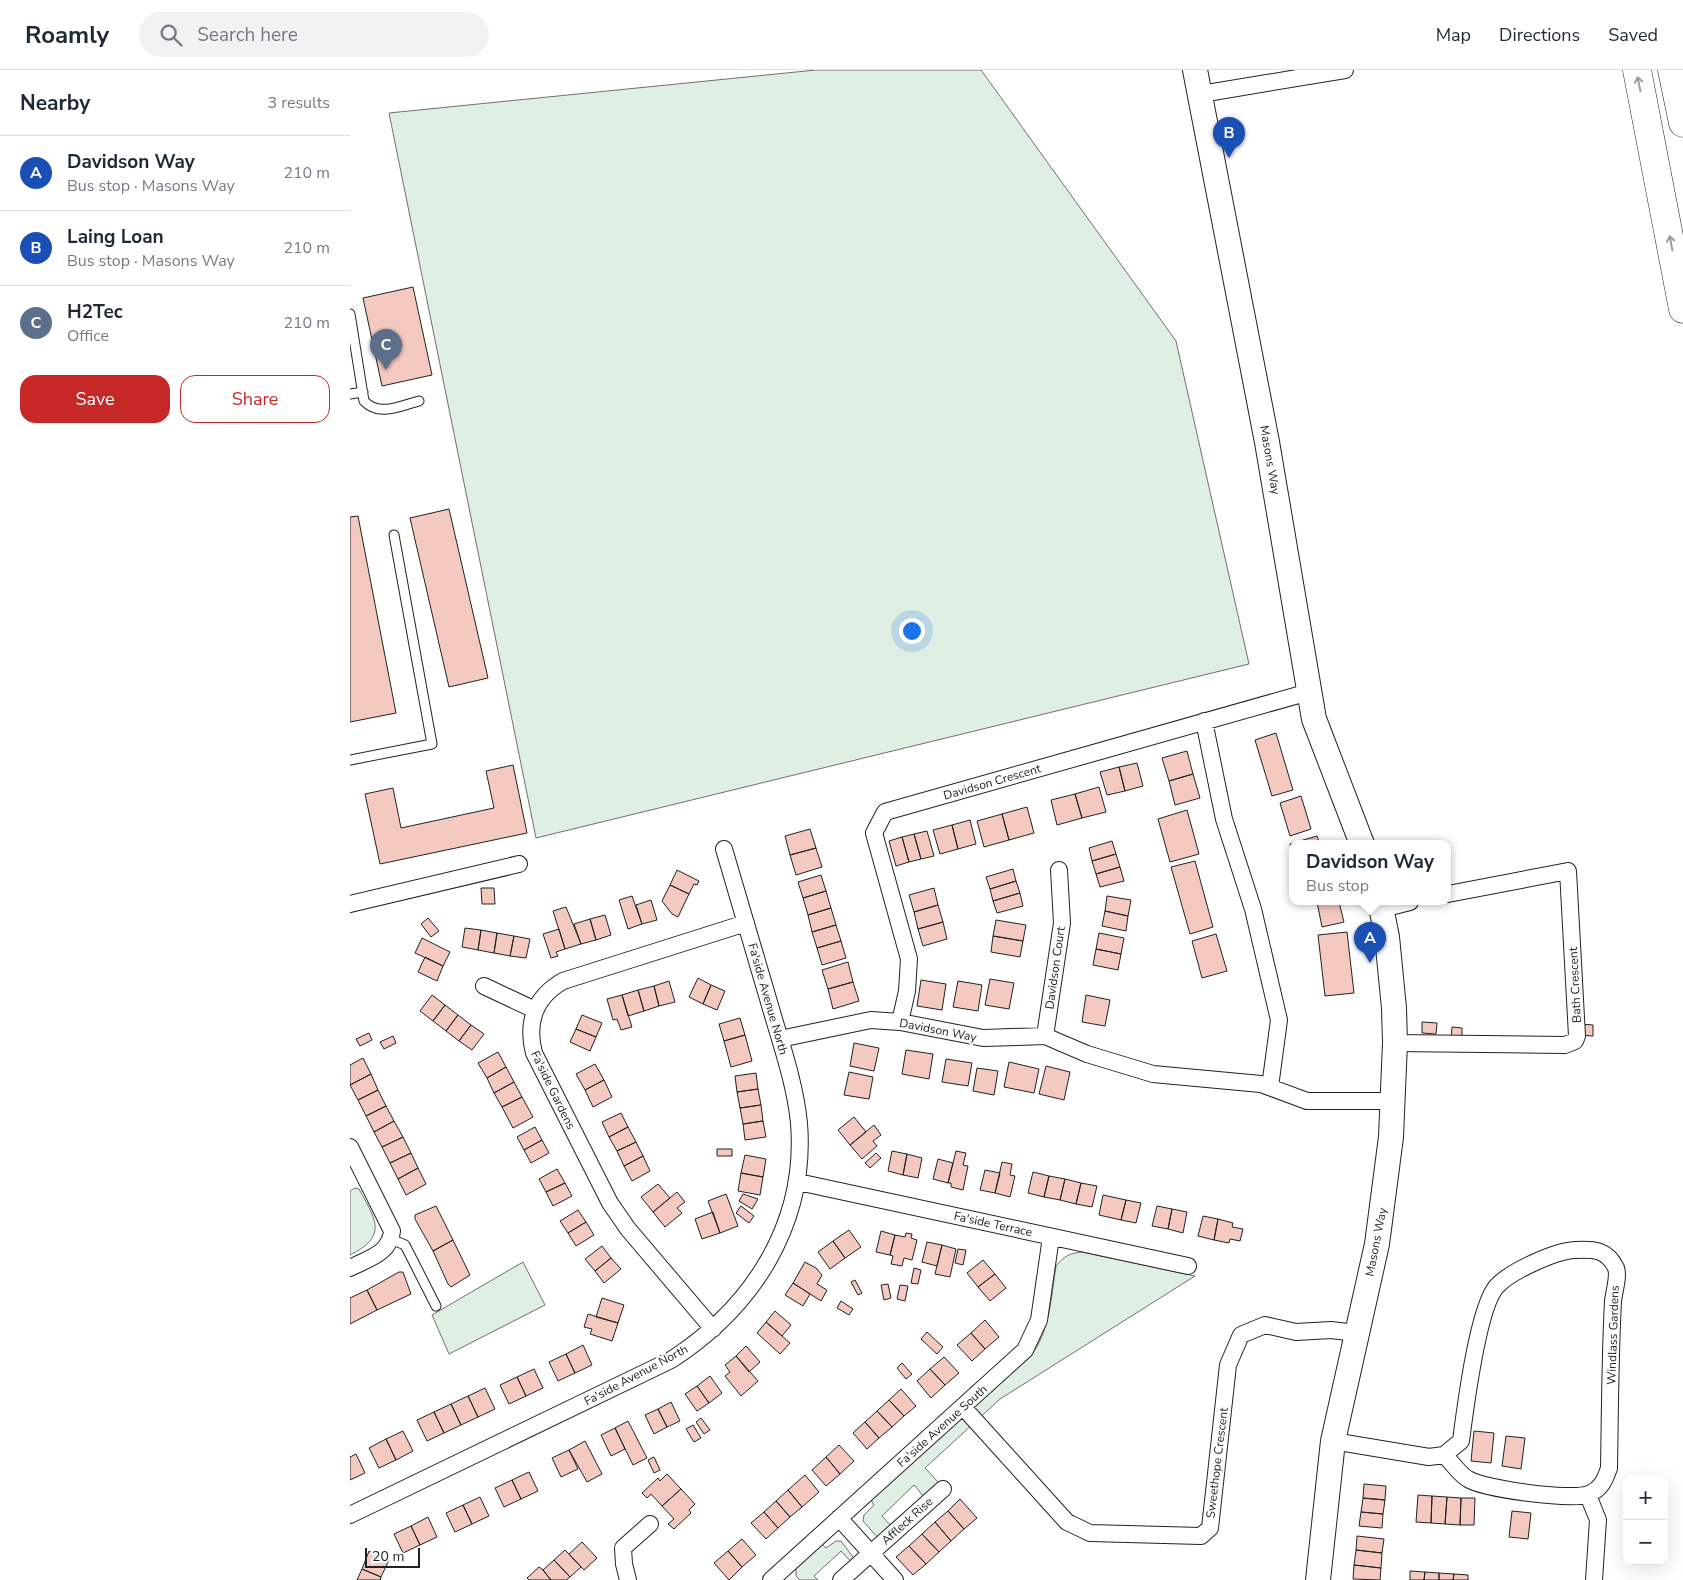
<!DOCTYPE html>
<meta charset="utf-8">
<style>
body{margin:0;font-family:"Nunito Sans",sans-serif;background:#f2f2f3;color:#1f2937}
.controls{position:absolute;right:15px;bottom:15px;display:grid;overflow:hidden;border-radius:10px;box-shadow:0 5px 20px #0002}
.controls button{width:45px;height:45px;display:grid;place-items:center;padding:0;border:0;border-bottom:1px solid #e0e1e3;background:#fff;color:#1f2937;font:25px sans-serif}
.scale{position:absolute;left:15px;bottom:12px;width:55px;box-sizing:border-box;padding-left:5px;border:2px solid #222;border-top:0;font-size:14px;line-height:18px;white-space:nowrap;color:#222;-webkit-text-stroke:4px #fff;paint-order:stroke}
.you{position:absolute;left:561px;top:560px;width:18px;height:18px;margin:-12px;border:4px solid #fff;border-radius:50%;background:#1a73e8;box-shadow:0 0 0 8px #1a73e833}
.badge{display:grid;place-items:center;width:32px;height:32px;border-radius:50%;background:#c62828;color:#fff;font-size:16px;font-weight:700}
.pin{position:absolute;translate:-50% -41px;filter:drop-shadow(0 1px 2px #0008)}
.pin::after{content:'';position:absolute;top:26px;width:18px;height:15px;background:inherit;clip-path:polygon(0 0,100% 0,50% 100%)}
.popup{position:absolute;left:939px;top:770px;width:162px;height:65px;box-sizing:border-box;display:grid;place-content:center;border-radius:10px;background:#fff;filter:drop-shadow(0 1px 4px #0005);font-size:16px;white-space:nowrap;color:#747a83}
.popup b{font-size:19px;color:#1f2937}
.popup::after{content:'';position:absolute;left:50%;top:100%;margin-left:-10px;border:10px solid transparent;border-top-color:#fff}
.list{margin:0;padding:0;list-style:none}
h2{display:flex;justify-content:space-between;align-items:center;height:65px;margin:0;padding:0 20px;font-size:21px}
h2 small{font-size:16px;font-weight:400;color:#747a83}
.list li{display:grid;grid-template-columns:32px 1fr auto;gap:15px;align-items:center;box-sizing:border-box;height:75px;padding:0 20px;border-top:1px solid #e0e1e3}
.list b{display:block;font-size:19px;white-space:nowrap}
.list p{margin:0;font-size:16px;white-space:nowrap;color:#747a83}
.list em{font-size:16px;font-style:normal;color:#747a83}
.actions{display:flex;gap:10px;padding:15px 20px}
.actions a{flex:1;padding:11px 0;border:1px solid #c62828;border-radius:15px;text-align:center;font-size:18px;color:#c62828}
.actions .main{background:#c62828;color:#fff}
.icon{flex:none;width:28px;height:28px;fill:none;stroke:currentColor;stroke-width:2;stroke-linecap:round;stroke-linejoin:round}
.map{position:relative;flex:none;width:1333px;height:1510px;overflow:hidden}
header{display:flex;align-items:center;gap:30px;box-sizing:border-box;height:70px;padding:0 25px;background:#fff;border-bottom:1px solid #e0e1e3}
header strong{font-size:24px}
nav{display:flex;gap:28px;margin-inline-start:auto;font-size:18px}
.search{width:350px;height:45px;background:#f2f2f3;display:flex;align-items:center;gap:12px;box-sizing:border-box;padding:0 18px;border-radius:28px;color:#747a83;font-size:19px}
main{display:flex}
aside{flex:1;background:#fff}
.map>svg:first-child{display:block}
.green{fill:#e0efe3;stroke:#6f6f6f}
.building{fill:#f3c9c0;stroke:#222}
.lines{fill:none;stroke-linecap:round;stroke-linejoin:round}
.lane-casing{stroke:#222;stroke-width:11}
.street-casing{stroke:#222;stroke-width:18}
.secondary-casing{stroke:#222;stroke-width:26}
.highway-casing{stroke:#222;stroke-width:29}
.lane{stroke:#fff;stroke-width:9}
.street{stroke:#fff;stroke-width:16}
.secondary{stroke:#fff;stroke-width:24}
.highway{stroke:#fff;stroke-width:28}
.oneway{stroke:#9c9c9c}
.labels{text-anchor:middle;stroke-width:4;stroke-linejoin:round;paint-order:stroke}
.street-label{font-size:12px;fill:#222;stroke:#fff}
</style>
<header>
<strong>Roamly</strong>
<div class="search"><svg class="icon" aria-label="search" viewBox="0 0 24 24"><circle cx="10" cy="10" r="6"/><path d="M15 15l6 6"/></svg>Search here</div>
<nav><a>Map</a><a>Directions</a><a>Saved</a></nav>
</header>
<main>
<aside>
<h2>Nearby<small>3 results</small></h2>
<ul class="list">
<li><span class="badge" style="background:#1a4fb4">A</span><div><b>Davidson Way</b><p>Bus stop · Masons Way</p></div><em>210 m</em></li>
<li><span class="badge" style="background:#1a4fb4">B</span><div><b>Laing Loan</b><p>Bus stop · Masons Way</p></div><em>210 m</em></li>
<li><span class="badge" style="background:#5c6f8a">C</span><div><b>H2Tec</b><p>Office</p></div><em>210 m</em></li>
</ul>
<div class="actions"><a class="main">Save</a><a>Share</a></div>
</aside>
<div class="map">
<svg width="1333" height="1510" viewBox="0 0 1333 1510">
<rect width="100%" height="100%" fill="#fff"/>
<!-- green -->
<path class="green" d="M466 0H631L826 271 899 594 186 768 39 43Z
M5 1118 9 1119C26 1150 38 1166 0 1185V1121Z
M732 1182 845 1206 650 1329 575 1398 591 1415 575 1428 564 1415 532 1446 542 1457 529 1469 513 1451 514 1445 524 1435 521 1430 680 1287C700 1262 701 1227 706 1196 714 1186 720 1183 732 1182Z
M173 1192 195 1235 99 1284 82 1245Z
M486 1471H491L506 1491 503 1494 491 1481 464 1506 468 1510H450L446 1506V1499L472 1474 476 1478Z"/>
<!-- building -->
<path class="building" d="M63 217 82 305 32 316 13 228Z
M99 439 138 608 99 617 60 448Z
M8 446 46 643 0 652V447Z
M926 663 943 720 922 726 905 670Z
M837 681 843 704 819 711 812 688Z
M787 693 793 716 775 721 769 697Z
M163 695 177 763 30 794 15 724 43 718 51 758 144 738 136 701Z
M769 697 775 721 757 725 750 702Z
M843 704 850 728 825 735 819 711Z
M749 717 756 742 732 748 725 724Z
M725 724 732 748 707 755 701 730Z
M951 726 961 759 940 766 930 733Z
M677 737 684 763 659 770 652 744Z
M837 740 849 784 820 792 808 749Z
M652 744 659 770 634 777 627 751Z
M620 750 626 774 608 779 602 755Z
M602 755 608 779 590 784 583 760Z
M460 759 466 778 440 785 435 766Z
M577 761 584 786 571 789 564 764Z
M564 764 571 789 559 792 552 767Z
M967 766 970 774H942V783L940 774Z
M552 767 559 792 546 796 539 771Z
M762 771 766 784 742 791 739 778Z
M466 778 472 797 446 805 440 785Z
M766 784 770 797 746 804 742 791Z
M845 791 863 857 840 864 821 797Z
M770 797 774 811 750 817 746 804Z
M663 799 666 811 640 819 636 807Z
M327 800 349 811 347 815 344 814 339 824 320 815Z
M471 805 476 821 453 828 448 812Z
M666 811 670 823 643 831 640 819Z
M320 815 339 824 328 847 322 844 312 831Z
M131 818H144L145 834H132Z
M584 818 588 835 564 842 559 825Z
M476 821 481 838 458 845 453 828Z
M670 823 673 836 647 843 643 831Z
M282 826 292 854 278 859 269 830Z
M757 826 781 830 778 846 755 841Z
M301 830 307 850 292 854 286 835Z
M967 832H989L994 852 972 857Z
M588 835 593 852 568 859 564 842Z
M216 837 231 874 215 879 203 841Z
M481 838 486 855 462 862 458 845Z
M755 841 778 846 776 861 752 856Z
M255 845 261 865 246 870 240 849Z
M78 848 89 861 81 867 71 854Z
M240 849 246 870 231 874 224 854Z
M646 850 676 855 673 871 643 866Z
M593 852 597 869 573 876 568 859Z
M486 855 491 871 467 878 462 862Z
M115 858 131 860 128 880 112 877Z
M209 859 215 879 206 882 208 886 201 888 193 864Z
M131 860 147 863 144 883 128 880Z
M997 862 1004 923 975 926 968 865Z
M147 863 164 866 160 886 144 883Z
M749 863 774 868 771 884 746 879Z
M866 864 877 901 852 908 842 871Z
M164 866 180 869 176 888 160 886Z
M643 866 673 871 670 887 641 882Z
M72 868 100 882 93 896 65 883Z
M491 871 496 888 472 895 467 878Z
M746 879 771 884 768 900 743 895Z
M75 887 93 896 87 911 68 902Z
M498 892 503 912 478 919 472 900Z
M348 908 361 915 353 934 339 927Z
M640 909 664 913 659 939 635 935Z
M571 910 596 914 592 940 567 936Z
M319 911 325 932 309 936 304 916Z
M608 911 632 915 628 941 603 937Z
M503 912 509 931 483 939 478 919Z
M361 915 375 921 367 940 353 934Z
M304 916 309 936 294 941 288 920Z
M288 920 294 941 278 946 272 925Z
M82 925 95 935 83 951 70 941Z
M272 925 282 957 271 960 267 949 263 950 257 929Z
M736 925 760 930 755 956 732 952Z
M95 935 108 945 96 961 83 951Z
M108 945 121 955 109 971 96 961Z
M232 945 252 953 246 967 226 959Z
M390 948 395 965 374 971 369 954Z
M1072 952 1087 953 1086 964 1072 963Z
M1230 954 1243 955V966L1229 965Z
M121 955 134 964 122 980 109 971Z
M1102 957 1112 958V971L1101 970Z
M226 959 246 967 240 981 220 972Z
M19 963 22 970 10 976 6 969Z
M395 965 402 991 381 997 374 971Z
M43 966 46 973 34 979 30 972Z
M504 973 529 978 524 1001 500 996Z
M556 980 583 984 579 1009 552 1004Z
M148 982 156 997 137 1008 128 993Z
M13 988 21 1004 0 1015V995Z
M596 989 622 993 618 1016 592 1012Z
M659 992 689 999 684 1023 654 1017Z
M245 994 254 1010 235 1020 226 1004Z
M696 996 720 1002 714 1030 689 1024Z
M156 997 164 1012 144 1023 137 1008Z
M627 998 648 1001 644 1025 623 1021Z
M499 1002 523 1007 519 1029 494 1025Z
M406 1003 408 1019 387 1022 385 1006Z
M21 1004 28 1020 8 1030 0 1015Z
M254 1010 262 1027 243 1037 235 1020Z
M164 1012 172 1027 152 1037 144 1023Z
M408 1019 411 1035 390 1038 387 1022Z
M28 1020 36 1036 16 1046 8 1030Z
M172 1027 183 1047 163 1058 152 1037Z
M411 1035 413 1051 393 1054 390 1038Z
M36 1036 44 1051 24 1062 16 1046Z
M271 1043 278 1057 259 1067 252 1052Z
M504 1047 516 1062 500 1075 488 1060Z
M44 1051 53 1067 32 1077 24 1062Z
M413 1051 416 1067 395 1070 393 1054Z
M524 1055 531 1065 523 1071 527 1076 512 1089 500 1075Z
M185 1057 192 1070 174 1080 167 1067Z
M278 1057 286 1072 267 1081 259 1067Z
M53 1067 61 1083 40 1093 32 1077Z
M192 1070 199 1083 181 1093 174 1080Z
M286 1072 293 1086 274 1096 267 1081Z
M367 1079H382V1086H367Z
M542 1081 557 1084 553 1105 538 1101Z
M606 1081 616 1083 613 1095 618 1096 613 1120 601 1117V1113H598Z
M61 1083 68 1098 48 1109 40 1093Z
M526 1083 531 1088 520 1098 515 1093Z
M557 1084 572 1088 568 1108 553 1105Z
M395 1085 416 1089 413 1107 391 1103Z
M293 1086 300 1101 282 1111 274 1096Z
M588 1089 603 1093 598 1113 583 1109Z
M652 1092 662 1094 660 1105 665 1106 660 1127 645 1123Z
M68 1098 76 1114 56 1125 48 1109Z
M207 1099 215 1113 196 1122 189 1109Z
M635 1100 650 1103 645 1123 630 1120Z
M683 1102 699 1106 694 1127 678 1123Z
M391 1103 413 1107 410 1125 388 1121Z
M699 1106 715 1109 710 1130 694 1127Z
M715 1109 731 1113 726 1134 710 1130Z
M215 1113 222 1126 203 1136 196 1122Z
M731 1113 747 1116 742 1137 726 1134Z
M308 1114 320 1128 303 1142 291 1127Z
M327 1122 335 1132 327 1138 332 1143 315 1157 303 1142Z
M376 1124 388 1156 370 1163 358 1131Z
M393 1124 408 1129 402 1139 389 1131Z
M753 1125 776 1130 771 1150 749 1145Z
M776 1130 791 1133 786 1153 771 1150Z
M86 1136 103 1170 83 1181 65 1149V1145Z
M391 1136 404 1146 399 1153 386 1143Z
M807 1136 822 1139 818 1159 802 1156Z
M822 1139 837 1142 833 1163 818 1159Z
M228 1140 236 1152 218 1163 210 1151Z
M363 1142 370 1163 352 1169 345 1149Z
M853 1146 868 1149 864 1170 848 1166Z
M868 1149 883 1153 882 1157 893 1159 890 1171 880 1169 879 1173 864 1170Z
M236 1152 244 1165 226 1176 218 1163Z
M499 1160 511 1177 495 1188 483 1171Z
M531 1161 545 1165 540 1185 526 1182Z
M556 1163 562 1164 561 1168 567 1170 562 1190 554 1188 552 1196 541 1194 543 1186 540 1185 545 1165 555 1167Z
M103 1170 120 1205 101 1217 98 1214 83 1181Z
M483 1171 495 1188 480 1199 468 1182Z
M577 1172 592 1175 587 1196 572 1192Z
M592 1175 606 1179 600 1207 585 1204Z
M252 1176 261 1188 245 1201 235 1189Z
M608 1179 616 1180 613 1195 605 1193Z
M261 1188 271 1199 254 1213 245 1201Z
M633 1190 645 1204 628 1217 617 1203Z
M455 1192 466 1198 472 1205 467 1214 477 1220 471 1231 443 1213Z
M564 1198 571 1200 568 1214 561 1213Z
M49 1202H53L61 1224 27 1240 17 1220Z
M645 1204 656 1218 640 1231 628 1217Z
M505 1210 512 1223 508 1225 501 1212Z
M443 1213 460 1224 453 1236 435 1225Z
M538 1214 541 1228 534 1230 531 1215Z
M550 1215 558 1216 555 1231 547 1229Z
M17 1220 27 1240 0 1254V1228Z
M252 1228 274 1235 268 1253 246 1247Z
M491 1231 503 1239 499 1245 487 1238Z
M425 1241 441 1255 432 1266 416 1252Z
M238 1244 268 1253 262 1271 240 1264 242 1259 234 1257Z
M635 1250 649 1267 635 1279 621 1263Z
M416 1252 440 1273 430 1284 407 1263Z
M577 1262 593 1277 587 1284 571 1269Z
M621 1263 635 1279 622 1291 607 1275Z
M233 1275 242 1295 225 1303 216 1284Z
M396 1276 410 1292 399 1302 386 1286Z
M216 1284 225 1303 208 1311 199 1292Z
M386 1286 408 1311 391 1326 375 1306 380 1302 375 1295Z
M594 1287 609 1303 595 1315 580 1299Z
M552 1293 562 1304 556 1309 547 1298Z
M184 1299 193 1318 176 1326 167 1307Z
M580 1299 595 1315 581 1328 567 1311Z
M360 1306 372 1323 359 1333 347 1316Z
M167 1307 176 1326 159 1334 150 1315Z
M347 1316 359 1333 347 1341 335 1324Z
M135 1318 145 1339 128 1347 118 1326Z
M551 1319 566 1336 554 1346 539 1330Z
M118 1326 128 1347 111 1355 101 1334Z
M539 1330 554 1346 542 1357 527 1341Z
M321 1332 330 1351 317 1357 308 1339Z
M101 1334 111 1355 94 1363 84 1342Z
M308 1339 317 1357 304 1364 295 1345Z
M527 1341 542 1357 529 1368 515 1352Z
M84 1342 94 1363 77 1371 67 1350Z
M351 1348 360 1360 354 1364 346 1352Z
M278 1351 297 1388 283 1395 265 1358Z
M515 1352 529 1368 517 1379 503 1363Z
M343 1355 351 1368 344 1372 336 1359Z
M265 1358 275 1379 261 1386 251 1365Z
M53 1361 63 1381 46 1390 36 1369Z
M1124 1361 1144 1363 1141 1393 1121 1391Z
M1156 1366 1175 1368 1171 1399 1152 1396Z
M36 1369 46 1390 29 1398 19 1378Z
M235 1371 252 1404 237 1412 219 1380Z
M489 1375 504 1391 490 1404 476 1387Z
M219 1380 228 1399 211 1407 202 1388Z
M6 1384 15 1403 0 1410V1387Z
M304 1387 310 1400 304 1403 298 1390Z
M476 1387 490 1404 476 1416 462 1400Z
M179 1402 188 1421 171 1429 162 1410Z
M317 1404 331 1419 312 1436 301 1424 297 1428 292 1423 308 1408 310 1411Z
M455 1405 469 1422 452 1437 438 1420Z
M162 1410 171 1429 154 1437 145 1418Z
M1014 1414 1036 1416 1035 1430 1013 1428Z
M331 1419 345 1434 339 1440 341 1443 324 1459 318 1454 324 1449 312 1436Z
M438 1420 452 1437 440 1447 426 1431Z
M1068 1425 1082 1426 1081 1453 1066 1452Z
M1082 1426 1097 1427 1095 1454 1081 1453Z
M130 1427 139 1446 122 1454 113 1435Z
M1097 1427 1111 1428 1110 1455 1095 1454Z
M1013 1428 1035 1430 1033 1444 1011 1442Z
M1111 1428H1125L1124 1455H1110Z
M610 1429 627 1448 614 1459 598 1441Z
M426 1431 440 1447 428 1458 414 1442Z
M113 1435 122 1454 105 1462 96 1443Z
M598 1441 614 1459 601 1471 585 1452Z
M1162 1441 1181 1443 1178 1469 1159 1467Z
M414 1442 428 1458 416 1469 401 1453Z
M1011 1442 1033 1444 1032 1458 1009 1456Z
M78 1447 87 1467 70 1475 61 1456Z
M585 1452 601 1471 589 1482 572 1464Z
M61 1456 70 1475 53 1483 44 1464Z
M572 1464 589 1482 576 1494 559 1476Z
M1007 1466 1034 1469 1032 1483 1006 1480Z
M392 1469 406 1485 392 1497 378 1481Z
M232 1472 247 1488 234 1500 219 1484Z
M559 1476 576 1494 563 1505 546 1487Z
M215 1480 231 1497 220 1507 204 1490Z
M1006 1480 1032 1483 1031 1498 1004 1495Z
M19 1481 39 1490 31 1507 12 1499Z
M378 1481 392 1497 379 1510 364 1493Z
M204 1490 220 1507 216 1510H201L193 1500Z
M1004 1495 1031 1498 1030 1510 1003 1509Z
M189 1497 193 1500 201 1510H179L177 1508Z
M12 1499 31 1507 30 1510H7Z
M1060 1501 1075 1502 1074 1510H1060Z
M1075 1502 1089 1503V1510H1074Z
M1089 1503 1104 1504 1103 1510H1089Z
M1104 1504 1118 1505V1510H1103Z"/>
<g class="lines">
<defs>
<path id="lane" d="M0 244 14 331C29 347 50 336 69 331
M0 324 13 322
M0 690 82 674 44 465
M41 1169 55 1175 86 1236"/>
<path id="street" d="M851 24 995 0
M854 651 874 749 903 839 929 950 920 1017
M0 834 169 794
M1032 839 1060 832
M134 916 185 940
M550 952 557 921 559 889 524 763 535 742 959 622
M695 966 712 853 709 800
M430 969 521 950 550 952 633 968 695 966 737 984 803 1004 911 1014 957 1031H1043
M1045 973 1215 975 1225 971 1227 966 1218 801 1098 824
M0 1077 42 1161C40 1184 17 1189 0 1198
M448 1112 838 1196
M363 1259 278 1159 260 1133 184 983C176 952 185 927 213 911L396 853
M613 1337 717 1452 740 1463 851 1466 860 1458 878 1295 891 1265 915 1255 946 1262 981 1260 1006 1263
M983 1371 1079 1387 1094 1385 1111 1371C1115 1340 1128 1236 1147 1216 1161 1201 1205 1181 1225 1180 1243 1179 1257 1179 1266 1198 1269 1206 1264 1222 1263 1231 1260 1287 1260 1343 1259 1398 1255 1410 1251 1419 1239 1424 1222 1431 1134 1419 1118 1409 1109 1404 1102 1392 1094 1385
M1238 1425 1248 1450 1244 1510
M0 1445 321 1290C403 1237 457 1154 449 1053 445 1012 430 971 419 932 404 881 389 830 374 779
M489 1448 545 1510
M278 1510 274 1494 273 1478 300 1454
M421 1510 675 1280 689 1250 701 1167
M491 1510 593 1419"/>
<path id="secondary" d="M845 0 917 372 964 649 1012 774
M968 1510 983 1371 1027 1174 1041 1067 1045 973 1044 938 1037 867 1030 832"/>
<path id="highway" d="M1287 0 1333 239
M1322 0 1333 53"/>
</defs>
<!-- lane casing -->
<use href="#lane" class="lane-casing"/>
<!-- street casing -->
<use href="#street" class="street-casing"/>
<!-- secondary casing -->
<use href="#secondary" class="secondary-casing"/>
<!-- highway casing -->
<use href="#highway" class="highway-casing"/>
<!-- lane -->
<use href="#lane" class="lane"/>
<!-- street -->
<use href="#street" class="street"/>
<!-- secondary -->
<use href="#secondary" class="secondary"/>
<!-- highway -->
<use href="#highway" class="highway"/>
</g>
<!-- one-way arrows -->
<defs><path id="oneway-shaft" d="M-6 0H5M1.5-3L5.5 0L1.5 3" fill="none" stroke-width="1.6" stroke-linecap="round" stroke-linejoin="round" transform="scale(1.25)"/></defs>
<g class="oneway">
<use href="#oneway-shaft" transform="translate(1289 14) rotate(-101)"/>
<use href="#oneway-shaft" transform="translate(1321 173) rotate(-101)"/>
</g>
<g class="labels">
<!-- street labels -->
<g class="street-label">
<text transform="translate(920 390) rotate(80)" y="4">Masons Way</text>
<text transform="translate(642 712) rotate(-16)" y="4">Davidson Crescent</text>
<text transform="translate(705 898) rotate(-82)" y="4">Davidson Court</text>
<text transform="translate(1225 915) rotate(-93)" y="4">Bath Crescent</text>
<text transform="translate(418 929) rotate(74)" y="4">Fa'side Avenue North</text>
<text transform="translate(588 960) rotate(11)" y="4">Davidson Way</text>
<text transform="translate(203 1020) rotate(64)" y="4">Fa'side Gardens</text>
<text transform="translate(643 1154) rotate(12)" y="4">Fa'side Terrace</text>
<text transform="translate(1026 1172) rotate(-79)" y="4">Masons Way</text>
<text transform="translate(1263 1265) rotate(-88)" y="4">Windlass Gardens</text>
<text transform="translate(286 1305) rotate(-28)" y="4">Fa'side Avenue North</text>
<text transform="translate(592 1356) rotate(-42)" y="4">Fa'side Avenue South</text>
<text transform="translate(867 1393) rotate(-83)" y="4">Sweethope Crescent</text>
<text transform="translate(557 1451) rotate(-42)" y="4">Affleck Rise</text>
</g>
</g>
</svg>
<div class="controls">
<button>+</button>
<button>−</button>
</div>
<div class="scale">20 m</div>
<div class="you"></div>
<div class="pin badge" style="left:1020px;top:893px;background:#1a4fb4">A</div>
<div class="popup"><b>Davidson Way</b>Bus stop</div>
<div class="pin badge" style="left:879px;top:88px;background:#1a4fb4">B</div>
<div class="pin badge" style="left:36px;top:300px;background:#5c6f8a">C</div>
</div>
</main>
